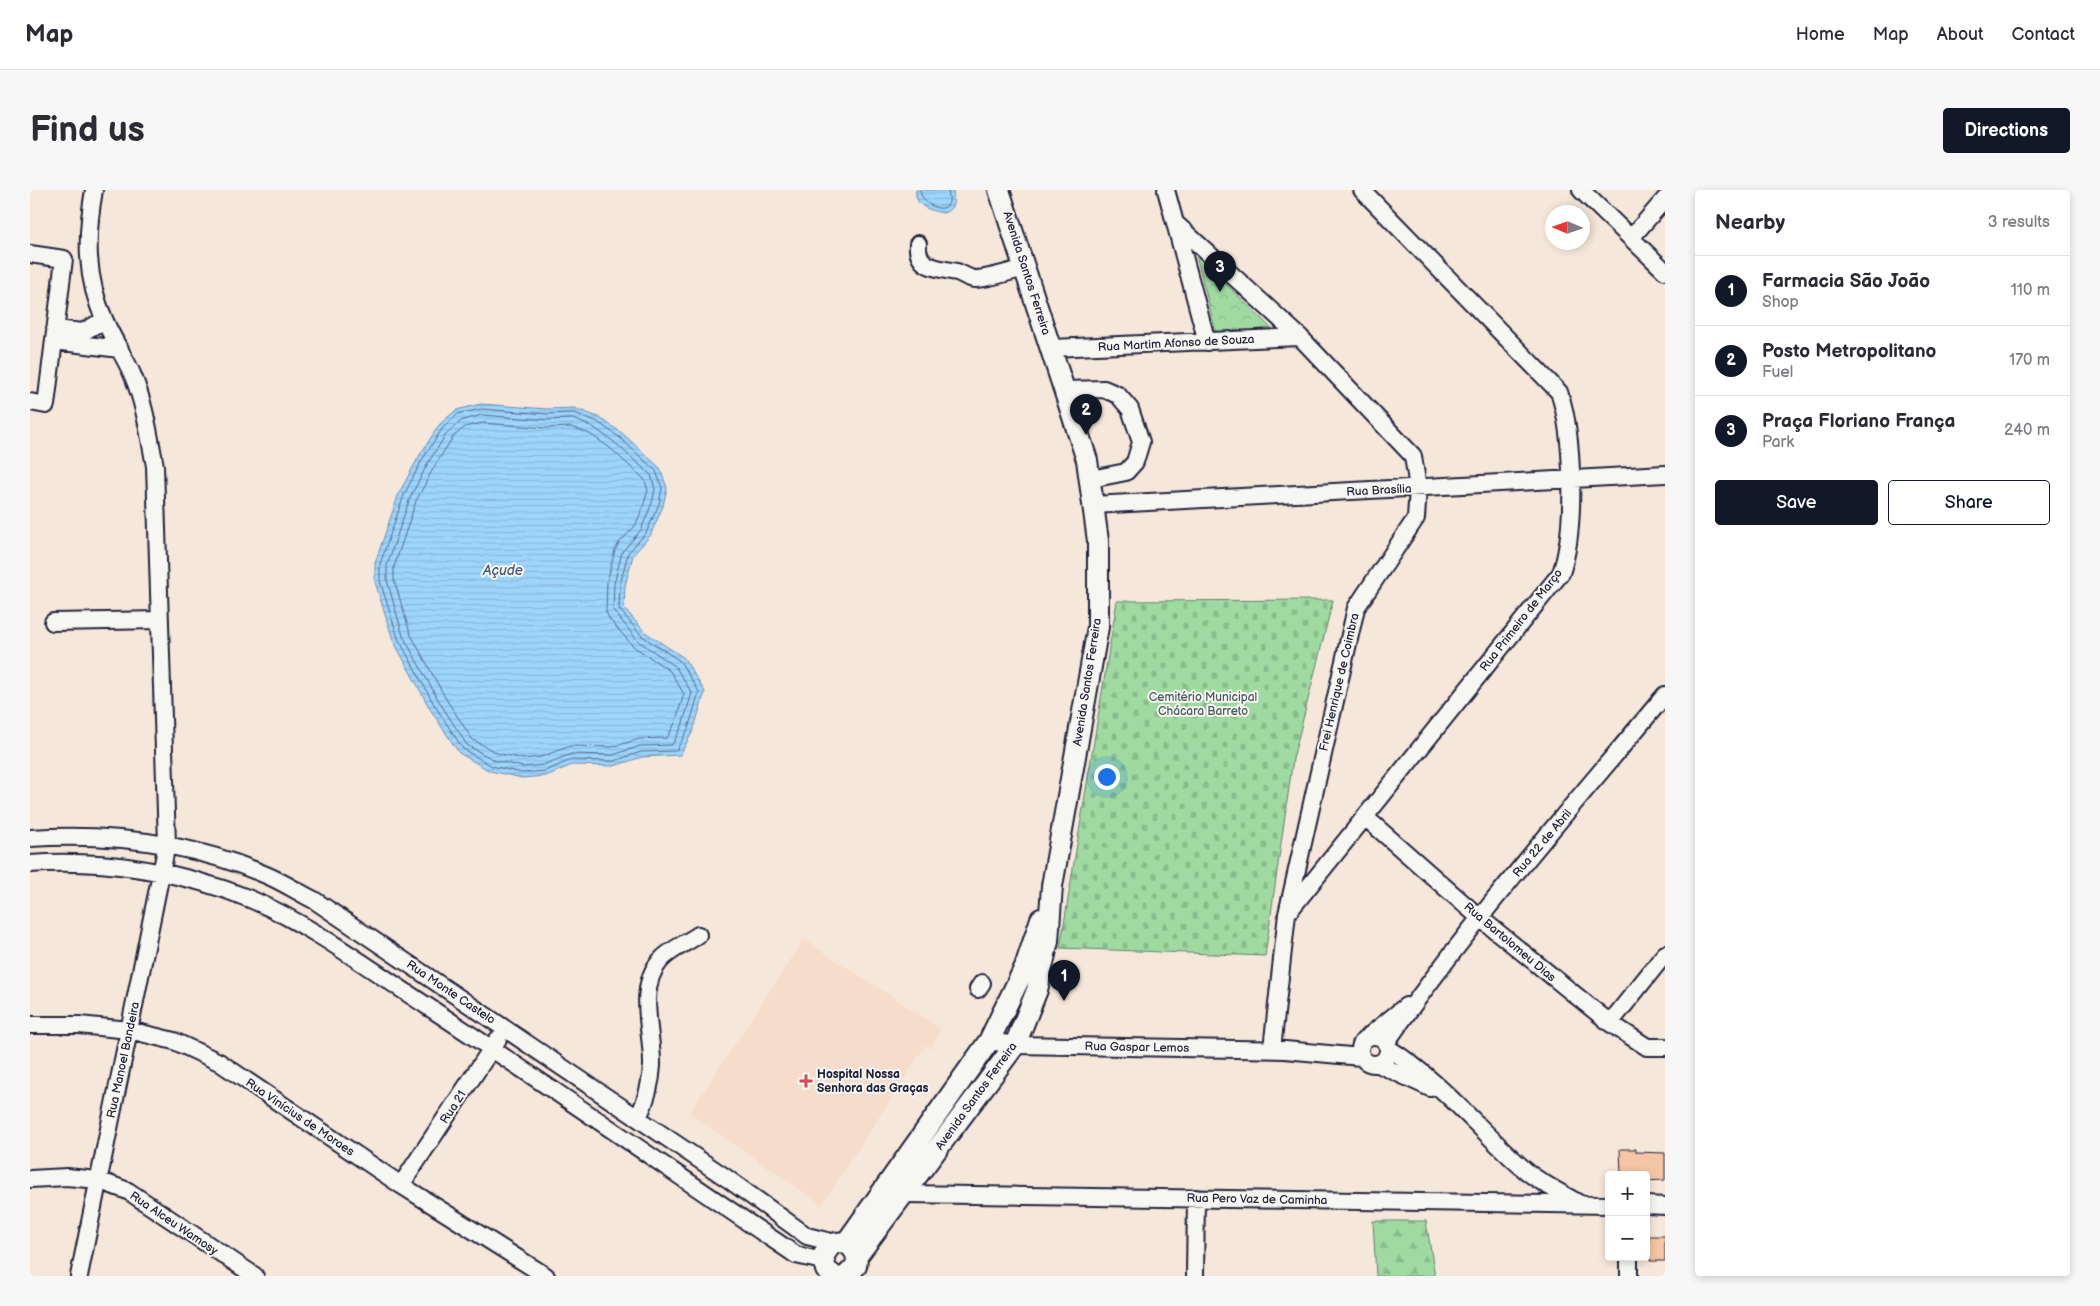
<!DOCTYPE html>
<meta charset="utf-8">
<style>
body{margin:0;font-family:"Balsamiq Sans",sans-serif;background:#f7f7f7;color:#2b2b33}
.controls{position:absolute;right:15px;bottom:15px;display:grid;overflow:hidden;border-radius:5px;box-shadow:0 2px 8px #0003}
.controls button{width:45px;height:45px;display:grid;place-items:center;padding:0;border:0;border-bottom:1px solid #e1e1e2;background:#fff;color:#2b2b33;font:25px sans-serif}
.compass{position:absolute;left:1515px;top:15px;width:45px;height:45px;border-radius:50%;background:#fff;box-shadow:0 2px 8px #0003;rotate:272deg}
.you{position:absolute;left:1076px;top:586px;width:18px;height:18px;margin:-12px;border:4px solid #fff;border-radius:50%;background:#1a73e8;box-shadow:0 0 0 8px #1a73e833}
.badge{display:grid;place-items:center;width:32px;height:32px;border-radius:50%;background:#111827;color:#fff;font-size:16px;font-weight:700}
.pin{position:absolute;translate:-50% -41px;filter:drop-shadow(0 1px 2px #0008)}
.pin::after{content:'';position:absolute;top:26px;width:18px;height:15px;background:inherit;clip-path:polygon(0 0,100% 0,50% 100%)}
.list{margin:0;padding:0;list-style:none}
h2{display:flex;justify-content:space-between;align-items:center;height:65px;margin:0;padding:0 20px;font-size:21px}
h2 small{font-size:16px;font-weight:400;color:#7c7c81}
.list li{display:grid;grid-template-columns:32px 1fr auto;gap:15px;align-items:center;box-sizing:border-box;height:70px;padding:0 20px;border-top:1px solid #e1e1e2}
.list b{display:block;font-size:19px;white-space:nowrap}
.list p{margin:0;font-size:16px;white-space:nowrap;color:#7c7c81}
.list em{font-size:16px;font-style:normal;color:#7c7c81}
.actions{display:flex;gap:10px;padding:15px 20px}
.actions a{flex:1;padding:11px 0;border:1px solid #111827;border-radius:5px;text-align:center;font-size:18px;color:#111827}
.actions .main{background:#111827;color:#fff}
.map{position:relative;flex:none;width:1635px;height:1086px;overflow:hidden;border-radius:5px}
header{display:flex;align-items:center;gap:30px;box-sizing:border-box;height:70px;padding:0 25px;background:#fff;border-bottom:1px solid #e1e1e2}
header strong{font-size:24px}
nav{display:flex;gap:28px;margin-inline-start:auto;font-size:18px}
.intro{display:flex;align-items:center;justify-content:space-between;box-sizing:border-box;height:120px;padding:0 30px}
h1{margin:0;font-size:35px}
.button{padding:12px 22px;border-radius:5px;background:#111827;color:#fff;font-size:18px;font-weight:700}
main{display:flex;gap:30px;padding:0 30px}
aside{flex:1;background:#fff;border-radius:5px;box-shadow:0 2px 8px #0003}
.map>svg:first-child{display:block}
.built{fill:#f6ddcb}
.forest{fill:url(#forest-firs);stroke:#607e6e}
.cemetery{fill:url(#cemetery-stones);stroke:#607e6e}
.park{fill:url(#park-crowns);stroke:#607e6e}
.water{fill:url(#water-rules);stroke:#6c8daf}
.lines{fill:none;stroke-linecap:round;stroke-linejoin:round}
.shore{stroke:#546a89;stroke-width:1}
.building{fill:#f5c5a5;stroke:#22223b}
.minor-casing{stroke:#22223b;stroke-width:20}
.major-casing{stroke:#22223b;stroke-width:24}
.minor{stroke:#f6f6f2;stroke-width:16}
.major{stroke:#f6f6f2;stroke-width:20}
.poi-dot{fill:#d1495b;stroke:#f6f6f2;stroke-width:2}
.labels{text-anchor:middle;stroke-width:4;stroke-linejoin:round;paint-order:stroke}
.street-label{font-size:12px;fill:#22223b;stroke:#f6f6f2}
.park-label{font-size:12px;fill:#485a5a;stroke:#f6f6f2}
.poi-label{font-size:12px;font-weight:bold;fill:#22223b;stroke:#f6f6f2;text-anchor:start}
.water-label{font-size:14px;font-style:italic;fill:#475875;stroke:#f6f6f2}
</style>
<header>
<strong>Map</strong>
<nav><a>Home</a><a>Map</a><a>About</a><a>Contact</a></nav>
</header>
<div class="intro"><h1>Find us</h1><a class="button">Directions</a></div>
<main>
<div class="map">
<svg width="1635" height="1086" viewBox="0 0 1635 1086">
<defs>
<pattern id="forest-firs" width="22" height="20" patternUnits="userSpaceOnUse" patternTransform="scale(1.25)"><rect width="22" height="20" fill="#9fdba1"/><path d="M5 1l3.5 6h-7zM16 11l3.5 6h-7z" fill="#89bc8c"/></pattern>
<pattern id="cemetery-stones" width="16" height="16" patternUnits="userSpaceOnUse" patternTransform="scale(1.25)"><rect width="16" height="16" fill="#9fdba1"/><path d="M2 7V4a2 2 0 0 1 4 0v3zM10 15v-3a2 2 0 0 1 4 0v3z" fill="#89bc8c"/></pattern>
<pattern id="park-crowns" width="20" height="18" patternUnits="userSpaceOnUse" patternTransform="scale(1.25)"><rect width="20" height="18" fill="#9fdba1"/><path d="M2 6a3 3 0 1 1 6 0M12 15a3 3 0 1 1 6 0" fill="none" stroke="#89bc8c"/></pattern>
<pattern id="water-rules" width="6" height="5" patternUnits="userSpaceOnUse" patternTransform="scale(1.25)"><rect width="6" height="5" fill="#9ed5fd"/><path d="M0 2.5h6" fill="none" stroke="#88b7da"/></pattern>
</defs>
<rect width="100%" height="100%" fill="#f6e7db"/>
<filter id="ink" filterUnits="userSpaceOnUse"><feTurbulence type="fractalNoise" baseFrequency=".02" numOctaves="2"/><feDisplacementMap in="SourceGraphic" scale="10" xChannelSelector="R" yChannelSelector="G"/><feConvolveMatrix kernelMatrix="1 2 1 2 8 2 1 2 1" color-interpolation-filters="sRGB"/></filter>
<g filter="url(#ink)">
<!-- built -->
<path class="built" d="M774 749 911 839 900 859 896 855 792 1015 659 923Z"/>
<!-- forest -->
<path class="forest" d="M1343 1031H1396L1405 1086H1346Z"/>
<!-- cemetery -->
<path class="cemetery" d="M1303 410 1263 569 1235 766 1030 758 1087 411Z"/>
<!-- park -->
<path class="park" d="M1166 65 1243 140 1186 142Z"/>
<!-- water -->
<path class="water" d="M886 0H923C924 11 925 19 913 23 900 20 884 17 886 0Z
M451 214 517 219 544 218 568 227 592 243 630 278 637 298 633 316 620 346 603 365 595 396 594 418 615 442 654 468 675 502 663 541 650 565 612 567 584 576 542 575 516 586 492 588 460 581 429 563 400 519 363 450 345 392V373L369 303 388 268 409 235 426 220Z"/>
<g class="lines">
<!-- shore -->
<path class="shore" d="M890 0C891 14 915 26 919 12 920 9 918 4 918 0
M452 219 517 224 544 223 566 231 589 247 626 281 632 298 629 314 616 343 598 363 590 395 589 419 612 446 650 471 669 502 658 539 646 561 611 562 584 571 541 570 515 581 492 583 462 576 433 559 405 516 368 448 350 391V374L374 305 392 270 412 239 428 224Z
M452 225 517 230 543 229 563 237 584 252 621 285 625 299 622 313 611 340 592 362 584 394 583 420 608 451 645 476 662 503 652 536 642 555 610 556 583 565 541 564 513 575 493 577 464 570 437 555 410 513 373 446 357 390V375L380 308 398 273 417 243 431 231Z
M453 233 516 238 541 237 560 244 580 258 614 289 618 300 612 320 605 336 589 353 585 360 577 392 576 422 580 430 603 456 640 481 654 504 645 533 637 548 609 549 582 557 540 556 511 567 493 569 467 563 442 549 416 509 380 443 364 389V377L386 311 404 277 423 247 435 237Z"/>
</g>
<!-- building -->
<path class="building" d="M1590 959H1606V962L1635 963V990L1616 991V985H1591Z
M1619 1046H1635V1071H1620Z"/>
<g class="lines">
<defs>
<path id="minor" d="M1136 0 1145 33 1270 147 1383 266 1388 298 1386 328 1326 418 1257 724 1242 859
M1551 0 1635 81
M1145 33 1177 152
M1601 48 1635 9
M888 54C886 79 909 78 927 82 933 84 939 89 945 89 958 89 982 81 995 78
M0 64 34 69 16 215 0 212
M25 139 53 142 74 130
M24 151 90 159
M1022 158 1270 147
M1035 200 1074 199 1088 205 1100 219 1111 252 1105 272 1096 282 1061 289
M1063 315 1635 284
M23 432 130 430
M1335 627 1450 728 1580 833 1617 857H1635
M0 648C81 643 162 653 236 685 253 692 268 702 284 710L698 989 777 1046 805 1053
M0 674C73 669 152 681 220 709 280 734 341 780 397 816 521 897 643 982 766 1065L793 1071
M1260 720 1531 383C1546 340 1544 245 1529 202L1332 0
M948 799 952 793
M1580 833 1635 764
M0 835H49L99 840 144 851 189 872 371 995 516 1086
M1330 860a14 14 0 1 1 28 0a14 14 0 1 1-28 0Z
M1339 846 1376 816
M959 851 985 855 1255 860 1331 867
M1356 853C1441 731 1540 619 1635 505
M1358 858C1410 890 1449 940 1495 980 1510 993 1532 1003 1550 1014
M1348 874 1400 898
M608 928C616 911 621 894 622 876 623 842 606 799 630 771 639 760 657 753 668 745
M0 989 37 987 68 990 98 1001 225 1086
M371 995 468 849
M875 1004 1579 1015
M1616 1015 1635 1016
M49 1086 137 654 125 276C119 245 115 215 103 186 95 167 83 150 75 131 55 88 56 46 64 0
M1165 1086 1166 1008
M1599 1086V1067"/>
<path id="major" d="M816 1053 959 851 995 777 1011 729
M827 1066 985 855 1007 800 1018 751 1022 696 1068 437V351L1057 270 969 0
M804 1086 796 1080 793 1066 801 1055C816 1047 830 1060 826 1076L816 1086"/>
</defs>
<!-- minor casing -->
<use href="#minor" class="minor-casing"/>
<!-- major casing -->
<use href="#major" class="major-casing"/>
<!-- minor -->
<use href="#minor" class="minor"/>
<!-- major -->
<use href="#major" class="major"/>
</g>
</g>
<!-- markers -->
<path class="poi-dot" d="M773.5 883.5h5v5h5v5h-5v5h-5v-5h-5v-5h5z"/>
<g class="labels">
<!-- street labels -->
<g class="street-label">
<text transform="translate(997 83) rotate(72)" y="4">Avenida Santos Ferreira</text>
<text transform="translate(1146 153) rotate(-3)" y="4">Rua Martim Afonso de Souza</text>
<text transform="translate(1349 300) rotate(-3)" y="4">Rua Brasília</text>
<text transform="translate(1491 430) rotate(-52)" y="4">Rua Primeiro de Março</text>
<text transform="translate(1057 492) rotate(-81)" y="4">Avenida Santos Ferreira</text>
<text transform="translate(1309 492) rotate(-77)" y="4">Frei Henrique de Coimbra</text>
<text transform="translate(1512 653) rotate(-50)" y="4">Rua 22 de Abril</text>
<text transform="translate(1480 752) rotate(40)" y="4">Rua Bartolomeu Dias</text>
<text transform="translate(421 802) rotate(34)" y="4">Rua Monte Castelo</text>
<text transform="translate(1107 857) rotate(1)" y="4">Rua Gaspar Lemos</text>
<text transform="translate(93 870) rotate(-78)" y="4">Rua Manoel Bandeira</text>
<text transform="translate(946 906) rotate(-54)" y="4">Avenida Santos Ferreira</text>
<text transform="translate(423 917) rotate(-57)" y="4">Rua 21</text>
<text transform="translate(270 927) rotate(34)" y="4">Rua Vinícius de Moraes</text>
<text transform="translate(1227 1009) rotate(1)" y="4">Rua Pero Vaz de Caminha</text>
<text transform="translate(144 1033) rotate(34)" y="4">Rua Alceu Wamosy</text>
</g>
<!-- park labels -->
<g class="park-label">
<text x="1173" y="511">Cemitério Municipal<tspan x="1173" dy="14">Chácara Barreto</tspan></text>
</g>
<!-- poi labels -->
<g class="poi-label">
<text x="787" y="888">Hospital Nossa<tspan x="787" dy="14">Senhora das Graças</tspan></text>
</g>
<!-- water labels -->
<g class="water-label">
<text x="473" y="385">Açude</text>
</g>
</g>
</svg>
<div class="controls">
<button>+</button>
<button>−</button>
</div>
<svg class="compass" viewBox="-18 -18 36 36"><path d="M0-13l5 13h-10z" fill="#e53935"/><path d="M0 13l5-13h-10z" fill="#7c7c81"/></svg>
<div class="you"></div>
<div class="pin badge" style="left:1034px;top:811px">1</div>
<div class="pin badge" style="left:1056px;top:245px">2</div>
<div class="pin badge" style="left:1190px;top:102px">3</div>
</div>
<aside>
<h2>Nearby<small>3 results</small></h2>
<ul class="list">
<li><span class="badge">1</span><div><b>Farmacia São João</b><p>Shop</p></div><em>110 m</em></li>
<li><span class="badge">2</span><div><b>Posto Metropolitano</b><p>Fuel</p></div><em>170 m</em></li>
<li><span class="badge">3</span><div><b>Praça Floriano França</b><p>Park</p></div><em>240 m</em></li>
</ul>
<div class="actions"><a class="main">Save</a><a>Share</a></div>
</aside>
</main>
